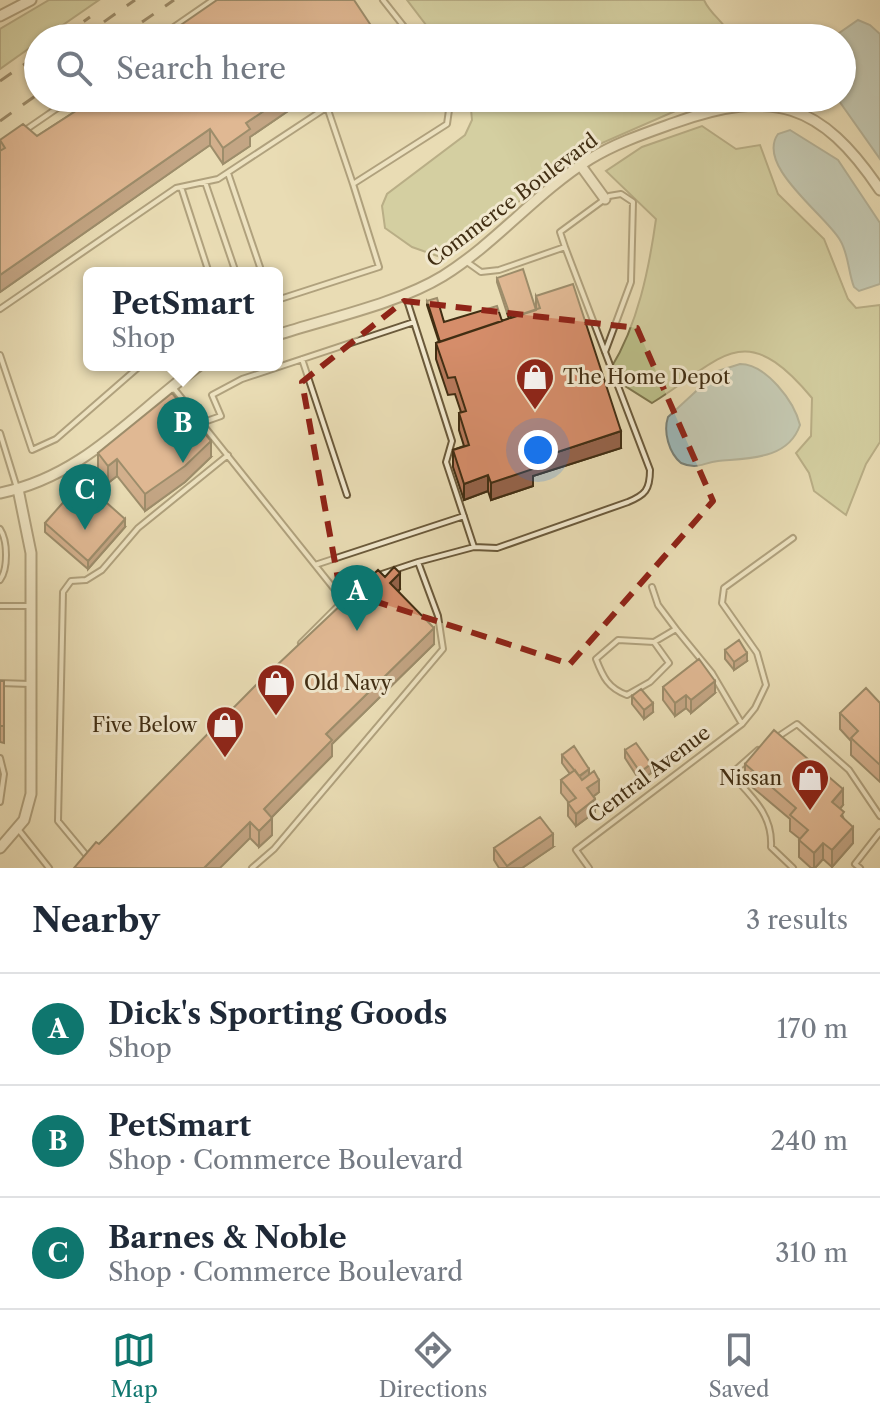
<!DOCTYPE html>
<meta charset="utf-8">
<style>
body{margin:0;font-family:"Libre Caslon Text",serif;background:#f2f2f3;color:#1f2937}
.you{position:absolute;left:538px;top:450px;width:28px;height:28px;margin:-20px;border:6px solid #fff;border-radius:50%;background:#1a73e8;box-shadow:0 0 0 12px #1a73e833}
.badge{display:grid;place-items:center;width:52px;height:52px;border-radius:50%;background:#0f766e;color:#fff;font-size:26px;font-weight:700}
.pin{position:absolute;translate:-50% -66px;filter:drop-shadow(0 2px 4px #0008)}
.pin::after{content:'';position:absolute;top:42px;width:28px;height:24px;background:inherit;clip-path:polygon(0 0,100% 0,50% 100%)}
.popup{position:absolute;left:83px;top:267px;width:200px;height:104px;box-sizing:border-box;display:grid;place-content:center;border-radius:12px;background:#fff;filter:drop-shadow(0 2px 6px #0005);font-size:26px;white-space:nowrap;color:#747a83}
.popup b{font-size:30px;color:#1f2937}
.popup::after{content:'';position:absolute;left:50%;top:100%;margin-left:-16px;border:16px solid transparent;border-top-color:#fff}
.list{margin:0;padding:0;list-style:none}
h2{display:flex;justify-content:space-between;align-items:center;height:104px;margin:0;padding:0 32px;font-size:34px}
h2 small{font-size:26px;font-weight:400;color:#747a83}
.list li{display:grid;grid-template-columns:52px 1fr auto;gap:24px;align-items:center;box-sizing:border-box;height:112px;padding:0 32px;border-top:2px solid #e0e1e3}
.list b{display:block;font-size:30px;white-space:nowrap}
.list p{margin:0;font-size:26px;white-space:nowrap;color:#747a83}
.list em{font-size:26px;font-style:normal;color:#747a83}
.icon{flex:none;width:44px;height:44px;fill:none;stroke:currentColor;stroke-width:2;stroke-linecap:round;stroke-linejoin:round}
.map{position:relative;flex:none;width:880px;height:868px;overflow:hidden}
.search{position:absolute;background:#fff;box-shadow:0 2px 6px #0004;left:24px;right:24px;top:24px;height:88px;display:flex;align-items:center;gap:20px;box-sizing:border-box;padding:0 28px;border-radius:44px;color:#747a83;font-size:30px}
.sheet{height:440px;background:#fff}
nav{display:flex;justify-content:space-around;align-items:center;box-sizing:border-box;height:112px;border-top:2px solid #e0e1e3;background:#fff;font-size:22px;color:#747a83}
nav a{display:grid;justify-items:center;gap:4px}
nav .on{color:#0f766e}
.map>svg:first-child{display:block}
.green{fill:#bbbf89;stroke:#7e764e;stroke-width:2}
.water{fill:#9db9b9;stroke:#788177;stroke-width:2}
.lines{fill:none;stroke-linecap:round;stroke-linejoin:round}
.lane-casing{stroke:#6b5a3b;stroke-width:8}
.street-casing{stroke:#6b5a3b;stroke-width:13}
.lane{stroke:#f1e8ce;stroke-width:4}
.street{stroke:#f1e8ce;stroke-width:9}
.rail{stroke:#412e13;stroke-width:3;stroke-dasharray:14 14;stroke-linecap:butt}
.wall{fill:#b7795b;stroke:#412e13;stroke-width:2}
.shaded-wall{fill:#95634a;stroke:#412e13;stroke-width:2}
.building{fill:#d58d6a;stroke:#412e13;stroke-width:2}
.marked{fill:none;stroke:#8f2418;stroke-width:6;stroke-dasharray:16 10;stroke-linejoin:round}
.labels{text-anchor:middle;stroke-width:6;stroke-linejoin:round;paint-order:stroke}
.street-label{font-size:20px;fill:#412e13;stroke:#f1e8ce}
.poi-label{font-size:20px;fill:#412e13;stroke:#f1e8ce;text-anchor:start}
</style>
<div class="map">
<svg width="880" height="868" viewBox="0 0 880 868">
<rect width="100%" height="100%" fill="#e9dcb4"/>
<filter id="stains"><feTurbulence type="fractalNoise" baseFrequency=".0025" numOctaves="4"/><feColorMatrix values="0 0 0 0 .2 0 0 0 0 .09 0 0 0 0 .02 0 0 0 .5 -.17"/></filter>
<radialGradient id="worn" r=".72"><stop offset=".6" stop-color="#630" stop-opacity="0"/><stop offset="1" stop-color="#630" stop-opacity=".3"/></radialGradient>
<!-- green -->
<path class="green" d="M49 0H99L44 38H38V42L0 69V29Z
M407 0H704C711 16 726 22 731 38H436Z
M470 98H705L579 153 465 245 443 258 412 247 385 228 382 206 387 194 465 135 472 120Z
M702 126 736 149 760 145 778 194 824 239 848 299 856 308 880 305V442L866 464 846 515 814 491 809 473 796 453 811 436 812 398C743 315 722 360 652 403L614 379 611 368C638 324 649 269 656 219L606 171 642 147Z"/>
<!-- water -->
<path class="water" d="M858 20 870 25 880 34V159L837 98H842V38H832Z
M790 130 838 160 880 223V284L859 291 854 287C848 272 849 255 840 240 827 216 755 166 778 134Z
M740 364C766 364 794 401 800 425 788 460 748 458 718 461 702 463 697 470 681 463 669 453 663 432 668 417L718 371Z"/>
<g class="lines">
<defs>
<path id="lane" d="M383 0 413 38
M158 38 213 0
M327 107 353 184
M24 131 72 98
M228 173 262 273
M205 182 236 273
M181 187 209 273
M565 247 560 232 609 196 621 194 633 202 631 282 605 352
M405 294 452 441 446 462 474 547
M277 300 379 267 353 184 447 124 449 110 443 98
M0 309 176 188 218 179 341 98
M0 355 32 450 56 439 141 365
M302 359 347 495
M172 386 343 600
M201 423 221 416 212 395 242 379 414 322
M0 433 17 488
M0 529C8 541 8 569 0 580
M315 565 464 516
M652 587 658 605 676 629
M0 606H30
M654 642 669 663 650 682 627 695C608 688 603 677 596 659L618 640 654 642 676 629 712 673 742 724
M301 643 364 580 418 562
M0 683 30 684
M779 736 797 724 849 770 880 816
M758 750 731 774C751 796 773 814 771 847L793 868
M0 758 4 774 0 802
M18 829 49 868
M87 856 58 821 63 592 71 581 86 580 102 570 138 528 228 455
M252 868 274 849 443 649 438 616 418 562 474 547 497 548 628 502C645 495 650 490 650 470L565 247 499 270 481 272 467 262
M589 868 576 850 742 724 755 708 766 685 757 653 722 603 724 588 793 538
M860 868 855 864 880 832"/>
<path id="street" d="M0 16 31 0
M581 166 605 199
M277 335C329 318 397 304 443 276 496 243 537 192 590 159 616 143 646 133 674 123 772 88 821 102 880 190
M0 493C83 477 134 413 200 365
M0 848 24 820 31 794V553L18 489"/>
</defs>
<!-- lane casing -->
<use href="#lane" class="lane-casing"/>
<!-- street casing -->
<use href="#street" class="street-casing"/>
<!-- lane -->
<use href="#lane" class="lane"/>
<!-- street -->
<use href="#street" class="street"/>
<!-- rail -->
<path class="rail" d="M61 38 90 17
M81 38 135 0
M119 38 174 0
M0 81 38 55
M0 121 38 94"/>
</g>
<!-- wall -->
<path class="wall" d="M96 98H307L250 137V146L223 164 210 145 0 292V140L37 136Z
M497 278 536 308V296L621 448 533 476V486L491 500 488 491 464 500 453 467V450L464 446 459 430V413L461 412 455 394 448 395 436 359V343L439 342 427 305V301L444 322 502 321 509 319 497 282Z
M98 453 211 457 185 482 145 511 117 476 108 483 98 469Z
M45 523 125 527 88 569 45 532Z
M385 577 400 589 398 591 434 644 332 744V756L272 817V835L259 847 250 838 99 844Z
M725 650 747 661 734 670 725 659Z
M0 681H4V743L0 742Z
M663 687 715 693 691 713 686 708 675 716 663 700Z
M632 696 653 712 644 719 632 704Z
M880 703V782L851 755V741L840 729V713Z
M625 750 651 773 640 781 625 758Z
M562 755 589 774 599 792 593 797 595 812 576 826 568 816V803H569L561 793V780L570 774 562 763Z
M745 764 843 805 840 809 853 843 832 867 823 859 815 868H811L799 857V840L800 839 790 831V819L745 781Z
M553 847 522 868H499L494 860V848Z"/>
<!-- shaded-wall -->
<path class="shaded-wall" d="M283 98H307L250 137V146L223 164V148L246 123Z
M210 129V145L0 292V275Z
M621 431V448L533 476V486L491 500V483L530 461Z
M211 441V457L185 482 145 511V494Z
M117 459V476L108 483V466Z
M488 475V491L464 500V484Z
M125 519V527L88 569V561Z
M400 573V589L390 600V583Z
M434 628V644L332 744V756L264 825V809L326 734Z
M747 653V661L734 670V662Z
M715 681V693L691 713V700Z
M686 695V708L675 716V703Z
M653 703V712L644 719V710Z
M651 764V773L640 781V772Z
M589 769V778L579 785V777Z
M599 780V792L587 801V788Z
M843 789V805L832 818V802Z
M595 799V812L576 826V814Z
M272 818V835L259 847V831Z
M250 822V838L220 868H204Z
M853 827V843L832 867V850Z
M553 834V847L522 868H507V866Z
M823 843V859L815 868H814V853Z"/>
<!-- building -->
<path class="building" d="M217 0H354L376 33 369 38H162Z
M96 98H283L246 123 250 129 223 148 210 129 0 275V151L5 148 0 140 23 124 37 136Z
M523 269 536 310 511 318 497 278Z
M573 284 621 431 530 461 533 469 491 483 488 475 464 484 453 450 469 445 459 413 466 411 455 377 448 378 436 343 540 308 536 296Z
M437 298 444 322 497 306 502 321 440 342 427 301Z
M172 393 211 441 185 466 145 494 117 459 108 466 98 453Z
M82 481 125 519 88 561 45 523Z
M394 567 400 573 390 583 434 628 326 734 332 740 264 809 272 818 259 831 250 822 204 868H74L96 842 99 844 258 683 378 570 385 577Z
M739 640 747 653 734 662 725 650Z
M699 659 715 681 691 700 686 695 675 703 663 687Z
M0 681H4V726H0Z
M866 688 880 703V765L851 738 858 731 840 713Z
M641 689 653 703 644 710 632 696Z
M774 730 843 789 832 802 844 812 841 816 853 827 832 850 823 843 814 853 799 840 808 830 790 815 796 808 745 764Z
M636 743 651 764 640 772 625 750Z
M574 746 589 769 579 776 562 755Z
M575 770 582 780 594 771 599 780 587 788 595 799 576 814 568 803 576 798 561 780Z
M540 817 553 834 507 866 494 848Z"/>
<!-- marked area -->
<path d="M0 0H880V868H0ZM404 301 637 328 713 501 570 664 340 590 302 382Z" fill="#e9dcb4" fill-opacity=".55" fill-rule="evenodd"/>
<path class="marked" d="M404 301 637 328 713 501 570 664 340 590 302 382Z"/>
<!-- icons -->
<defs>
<symbol id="shop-pin" viewBox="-11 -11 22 30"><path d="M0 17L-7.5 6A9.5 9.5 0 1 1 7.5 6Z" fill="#8f2418" stroke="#f1e8ce"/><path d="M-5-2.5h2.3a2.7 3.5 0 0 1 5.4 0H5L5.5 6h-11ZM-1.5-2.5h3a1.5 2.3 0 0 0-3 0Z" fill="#fff"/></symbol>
</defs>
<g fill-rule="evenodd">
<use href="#shop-pin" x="513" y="355" width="44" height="60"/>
<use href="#shop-pin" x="254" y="661" width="44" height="60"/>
<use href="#shop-pin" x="203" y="703" width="44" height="60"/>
<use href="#shop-pin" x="788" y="756" width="44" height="60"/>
</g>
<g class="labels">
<!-- street labels -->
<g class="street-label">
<text transform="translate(512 200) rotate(-37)" y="7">Commerce Boulevard</text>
<text transform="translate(649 774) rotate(-37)" y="7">Central Avenue</text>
</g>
<!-- poi labels -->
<g class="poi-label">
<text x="563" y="384">The Home Depot</text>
<text x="304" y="690">Old Navy</text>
<text x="197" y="732" text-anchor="end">Five Below</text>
<text x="782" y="785" text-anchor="end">Nissan</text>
</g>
</g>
<rect width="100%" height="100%" filter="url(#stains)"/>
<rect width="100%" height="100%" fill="url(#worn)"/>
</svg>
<div class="you"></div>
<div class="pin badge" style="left:357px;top:631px">A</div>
<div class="pin badge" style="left:183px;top:463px">B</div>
<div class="popup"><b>PetSmart</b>Shop</div>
<div class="pin badge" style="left:85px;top:530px">C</div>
<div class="search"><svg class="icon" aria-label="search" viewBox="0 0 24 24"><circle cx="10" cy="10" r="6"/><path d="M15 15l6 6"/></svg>Search here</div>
</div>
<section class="sheet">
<h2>Nearby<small>3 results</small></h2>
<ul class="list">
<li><span class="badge">A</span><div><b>Dick's Sporting Goods</b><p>Shop</p></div><em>170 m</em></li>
<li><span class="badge">B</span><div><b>PetSmart</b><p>Shop · Commerce Boulevard</p></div><em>240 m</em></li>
<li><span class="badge">C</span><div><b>Barnes &amp; Noble</b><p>Shop · Commerce Boulevard</p></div><em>310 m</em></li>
</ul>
</section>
<nav>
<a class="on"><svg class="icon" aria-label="map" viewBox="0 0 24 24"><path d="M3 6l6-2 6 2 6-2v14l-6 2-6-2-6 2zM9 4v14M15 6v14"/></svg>Map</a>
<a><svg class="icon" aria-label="directions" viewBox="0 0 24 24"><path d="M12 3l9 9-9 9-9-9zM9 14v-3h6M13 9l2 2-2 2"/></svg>Directions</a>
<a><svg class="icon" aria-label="saved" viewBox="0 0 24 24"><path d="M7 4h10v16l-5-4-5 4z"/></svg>Saved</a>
</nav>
